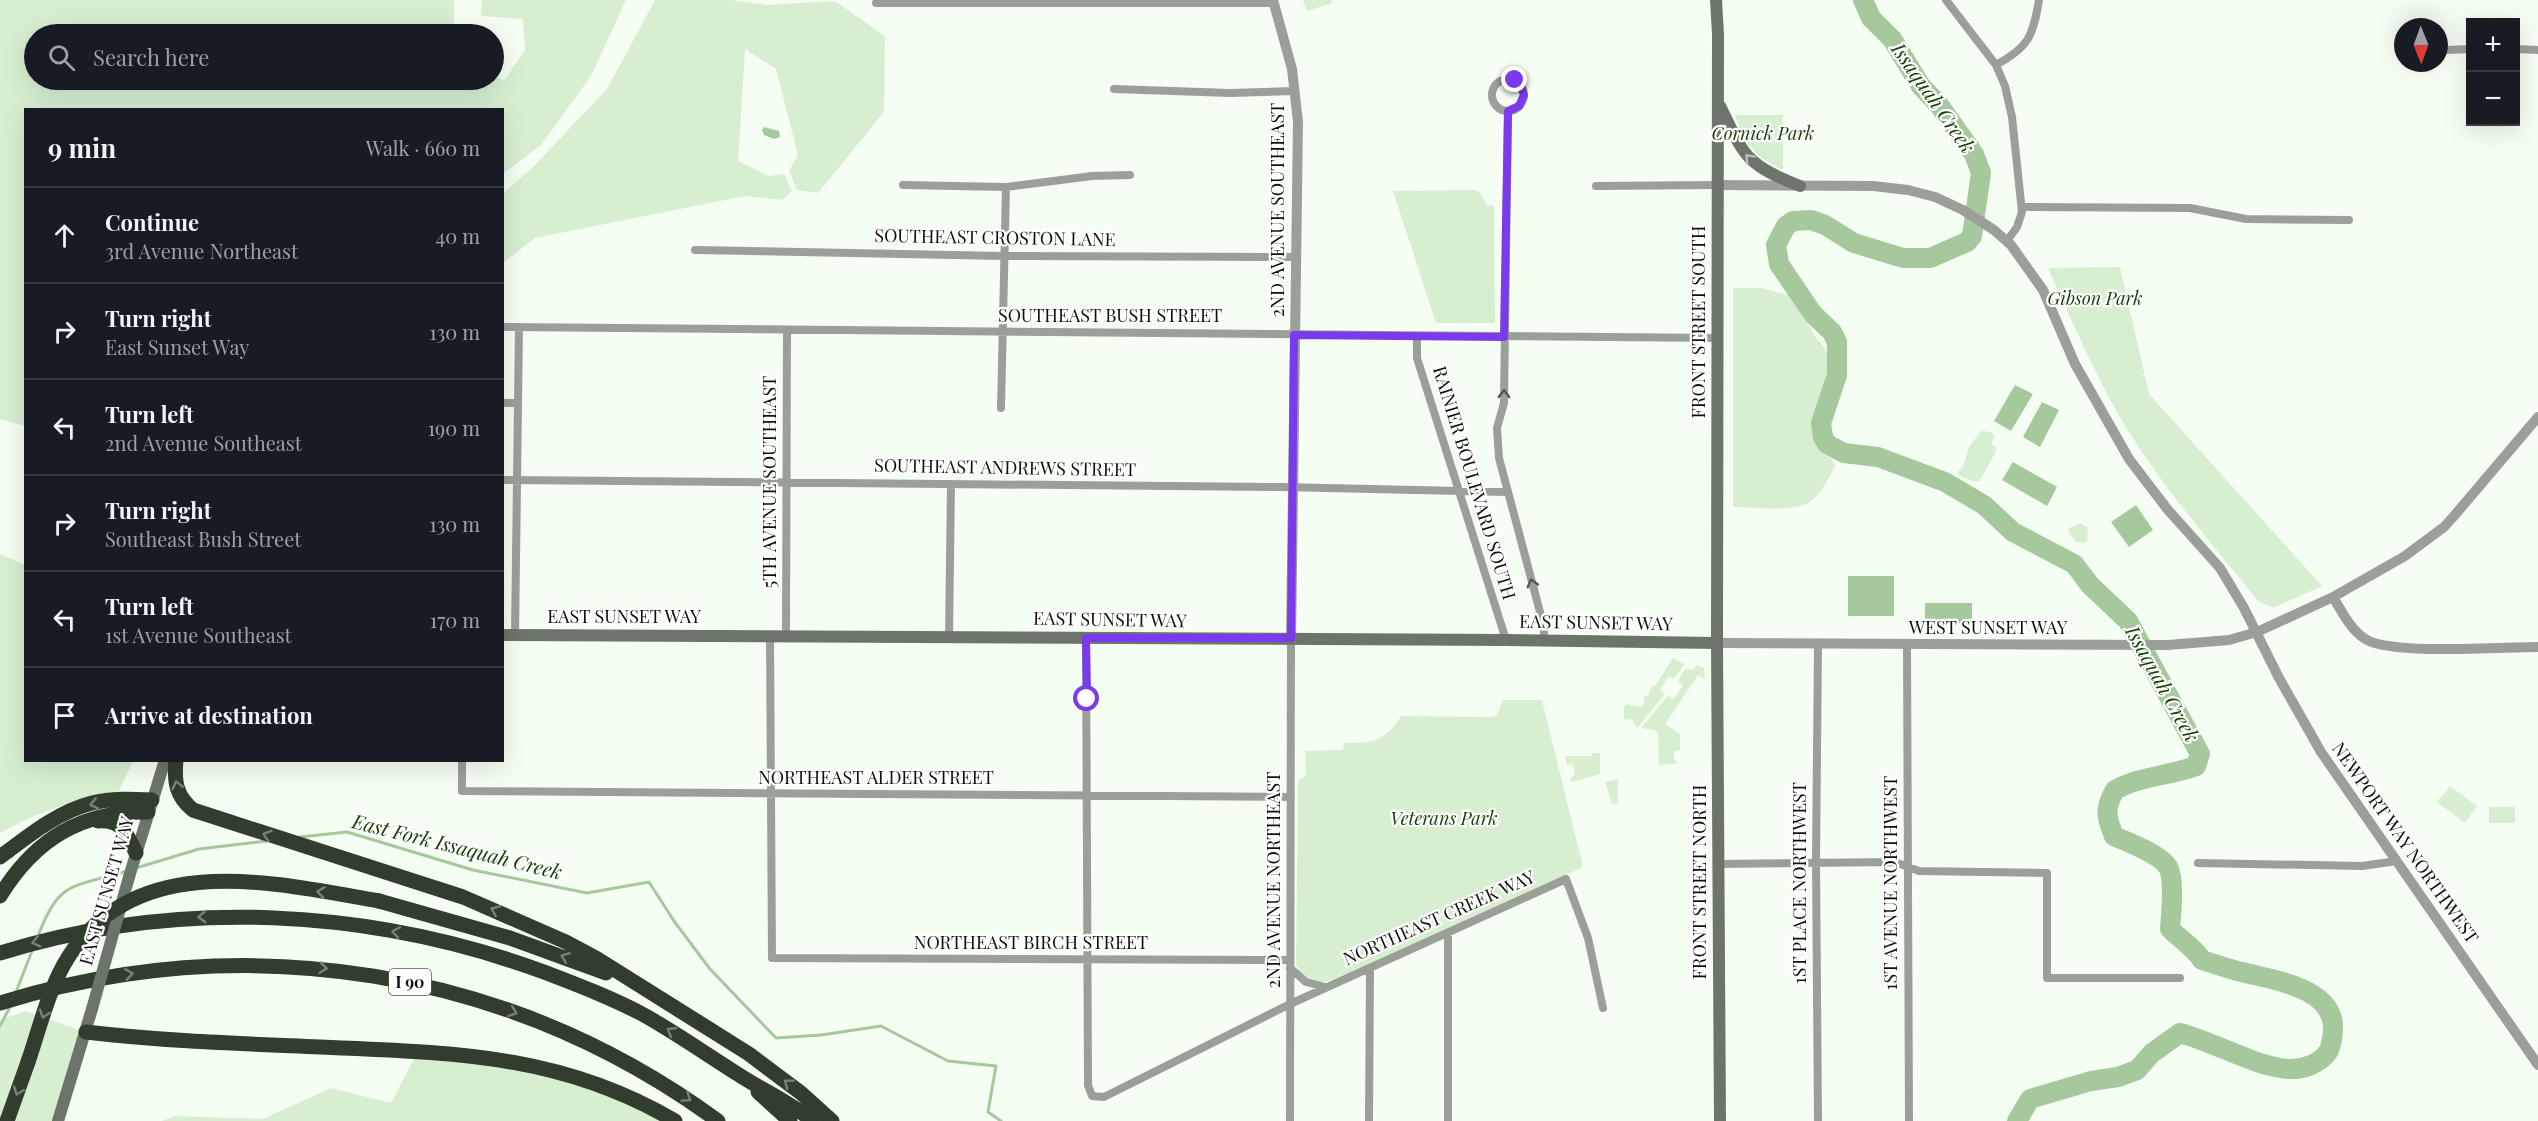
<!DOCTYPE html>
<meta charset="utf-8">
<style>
body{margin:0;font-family:"Playfair Display",serif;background:#20242c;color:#f1f3f6}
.controls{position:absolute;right:18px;top:18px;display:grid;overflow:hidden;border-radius:0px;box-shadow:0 6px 24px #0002}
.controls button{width:54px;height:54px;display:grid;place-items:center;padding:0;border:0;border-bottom:2px solid #363941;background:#171b24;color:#f1f3f6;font:30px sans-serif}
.compass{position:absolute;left:2394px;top:18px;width:54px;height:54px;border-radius:50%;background:#171b24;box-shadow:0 6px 24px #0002;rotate:179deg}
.stop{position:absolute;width:18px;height:18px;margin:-14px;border:4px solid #7c3aed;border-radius:50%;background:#fff}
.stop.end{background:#7c3aed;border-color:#fff;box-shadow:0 2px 6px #0008}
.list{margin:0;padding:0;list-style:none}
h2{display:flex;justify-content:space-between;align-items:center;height:78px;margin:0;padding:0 24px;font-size:26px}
h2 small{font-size:20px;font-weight:400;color:#9ea1a6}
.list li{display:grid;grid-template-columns:39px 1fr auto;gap:18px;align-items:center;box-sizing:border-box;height:96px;padding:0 24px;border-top:2px solid #363941}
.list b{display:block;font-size:22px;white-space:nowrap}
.list p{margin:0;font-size:20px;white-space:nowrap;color:#9ea1a6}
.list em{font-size:20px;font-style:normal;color:#9ea1a6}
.icon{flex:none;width:33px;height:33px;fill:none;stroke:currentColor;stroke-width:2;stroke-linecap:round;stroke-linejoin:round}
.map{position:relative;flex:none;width:2538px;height:1121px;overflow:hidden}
.search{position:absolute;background:#171b24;box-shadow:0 6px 24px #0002;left:24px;top:24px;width:480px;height:66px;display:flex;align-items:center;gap:15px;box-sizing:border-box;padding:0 21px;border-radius:33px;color:#9ea1a6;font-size:22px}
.panel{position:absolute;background:#171b24;box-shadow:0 6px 24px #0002;left:24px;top:108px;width:480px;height:654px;border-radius:0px}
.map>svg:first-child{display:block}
.green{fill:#d7eed1}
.water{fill:#a5c89c}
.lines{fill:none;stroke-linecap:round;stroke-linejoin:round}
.stream{stroke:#a5c89c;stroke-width:3}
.river{stroke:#a5c89c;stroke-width:20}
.minor{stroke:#9aa098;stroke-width:8}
.tertiary{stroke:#9aa098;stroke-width:10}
.secondary{stroke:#6c7569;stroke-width:12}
.motorway{stroke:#313e2e;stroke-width:15}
.secondary-bridge{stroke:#6c7569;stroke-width:12}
.motorway-bridge{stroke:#313e2e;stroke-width:15}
.oneway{stroke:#bdc1bc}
.oneway2{stroke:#535852}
.oneway3{stroke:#798277}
.route{stroke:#7c3aed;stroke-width:8}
.labels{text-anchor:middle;stroke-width:4.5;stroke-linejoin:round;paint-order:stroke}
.shield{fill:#fff;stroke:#555854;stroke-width:1.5}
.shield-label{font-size:16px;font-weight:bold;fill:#0c110b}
.park-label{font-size:18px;font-style:italic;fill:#113f01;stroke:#fff}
.street-label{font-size:18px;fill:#0c110b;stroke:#fff}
.water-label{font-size:20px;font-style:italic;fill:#154305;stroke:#fff}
</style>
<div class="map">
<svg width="2538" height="1121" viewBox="0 0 2538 1121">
<rect width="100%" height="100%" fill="#f5fef2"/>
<!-- green -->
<path class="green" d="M0 0H454V34H34V80H494V75L504 81 525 50 523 19 481 16 482 0H626L591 76 541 145 503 174 502 110H26L25 426 0 419Z
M655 0H730L767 5 835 1 885 36 884 112 818 193 797 190 789 171 798 155 776 69 745 49 738 161 769 176 784 174 792 191 782 200 745 196 535 238 503 263V193L532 168 607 89Z
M1303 0H1331L1332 3 1307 11Z
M1735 115H1783V170C1756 158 1743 142 1735 115Z
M1475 190 1480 193 1487 205 1494 206 1495 323H1436L1393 191Z
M2120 267 2149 394 2322 586 2273 608 2258 601C2213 545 2165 490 2127 429 2096 378 2073 323 2048 268Z
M1733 288H1762L1795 297 1814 335 1824 347 1830 361 1815 425V440L1821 452 1832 459 1835 466C1828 479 1820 497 1806 504 1789 512 1752 507 1733 507Z
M1981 431 1991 432 1995 436 1991 443 1996 447V452L1979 481H1972L1958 475V471L1963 466 1969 447Z
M2080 523 2088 528 2087 541 2083 543 2076 542 2069 533V528Z
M0 554 25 565 26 760 133 761 117 794C72 799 39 812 0 833Z
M1673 658 1684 664 1674 679 1669 676 1660 690 1665 694 1638 727 1634 725 1633 719 1624 720V707L1626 704 1641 707 1644 704V697L1648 696 1652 686H1655Z
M1697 665 1704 668 1705 680 1698 675 1665 724 1680 734V750L1674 751V759L1677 763 1659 765 1658 734 1655 730 1641 728 1668 696 1674 699 1683 685 1678 681 1685 669 1693 670Z
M1503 700H1542L1583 867 1386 959 1325 982H1313L1300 972 1296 965 1298 781 1306 776 1305 751 1343 750 1344 743C1372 743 1385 742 1401 716L1492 717 1497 715Z
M1592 753H1600V774L1572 782 1570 779 1575 774 1572 764 1567 765 1565 756H1592Z
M1618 779V803L1612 804 1605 782Z
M2450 786 2477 806 2465 823 2437 802Z
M2489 807H2515V823H2489Z
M26 1011 85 1032 58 1121H0V1020Z
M418 1051 513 1061 675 1121H162L174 1116 263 1119 331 1088 391 1103Z"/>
<!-- water -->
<path class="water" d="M764 127 779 131 780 137 774 139 764 135 762 130Z
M2015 385 2033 394 2011 431 1994 421Z
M2042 402 2059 410 2040 447 2023 437Z
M2013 462 2057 487 2047 506 2002 480Z
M2136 505 2153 530 2129 547 2111 522Z
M1848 576H1894V616H1848Z
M1925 603H1972V623H1925Z"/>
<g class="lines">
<!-- stream -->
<path class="stream" d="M300 837 347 832 473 870 587 893 649 882 674 921 710 969 776 1038 821 1035 881 1026 948 1061 996 1066 988 1112 1001 1121
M136 868 199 849 267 841
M37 939C58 880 71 888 127 871
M16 992 32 951
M0 1026 10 1007"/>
<!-- river -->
<path class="river" d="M1863 0 1871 18 1892 39 1921 86 1939 105 1974 154 1981 173 1972 236 1967 242 1930 258H1903L1854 243 1825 225 1811 220 1793 221 1786 226 1776 245 1779 264 1813 314 1832 332 1837 342V375L1821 423 1823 437 1827 444 1844 453 1878 457 1945 482 1984 505 2013 532 2074 564 2090 585 2128 621 2200 754 2196 766C2169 776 2140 776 2115 790 2104 809 2106 817 2114 836 2128 842 2160 854 2168 867 2175 880 2171 914 2170 929 2182 941 2193 946 2202 960 2215 964 2228 969 2242 972 2272 980 2336 987 2333 1031 2332 1039 2332 1045 2328 1052 2319 1064 2303 1070 2288 1069 2254 1066 2214 1042 2180 1033L2152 1053 2137 1070 2118 1077 2091 1081 2030 1099 2017 1121"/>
<!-- minor -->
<path class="minor" d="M1946 0 1996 65 2005 86 2012 117 2022 212 2017 227 2007 241
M876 3H1274
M2516 49 2538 50
M2447 50 2470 49
M1996 65C2029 47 2033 36 2039 0
M1492 95a16 16 0 1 1 32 0a16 16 0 1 1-32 0Z
M1114 89 1230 93 1295 91
M1508 111 1504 403 1497 428 1499 458 1544 627V640
M903 185 1006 187 1092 176 1130 175
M1596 186 1717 185
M2022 207 2190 208 2246 219 2349 220
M695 250 1004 256 1295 257
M502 327 1717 338
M1417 336V358L1506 640
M502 403H518
M1001 408 1006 187
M502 480 1280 487 1506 492
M515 635 519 327
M770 635 772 958 1290 960
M786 635 787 330
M949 637 951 484
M1086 638 1088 1085 1092 1096 1104 1097 1290 1004 1566 879 1588 938 1603 1008
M1818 645 1816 861 1818 1121
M1907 645 1909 1121
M462 760V791L1291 797
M2198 863 2362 866 2397 861
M1718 864 1895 862 1919 871 2047 873V978H2180
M1290 968 1306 982 1325 987
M1290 1121 1291 638
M1369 1121 1370 968
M1448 1121V933"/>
<!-- tertiary -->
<path class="tertiary" d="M1273 0 1292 69 1298 122 1291 638
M1717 185 1873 186 1908 190 1935 197 1963 210 1994 230 2011 245 2043 290 2075 364 2129 459 2168 510 2220 568 2244 608 2279 678 2321 752 2538 1065
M2333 597C2342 612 2351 631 2367 640 2395 655 2502 647 2538 647
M1717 643 2168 645 2229 640 2257 632 2333 597 2405 556 2444 527 2454 516 2538 417"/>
<!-- secondary -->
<path class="secondary" d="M1716 0 1718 34 1717 643 1720 1121
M1720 106C1745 157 1745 164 1800 186
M502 635 1506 640 1717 643
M129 877 165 760
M58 1121 92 1009"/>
<!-- motorway -->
<path class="motorway" d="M176 760C174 782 176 796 193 810L463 897 566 942 596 958 749 1054 801 1093 832 1121
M98 821C122 819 127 834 136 853
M0 857C28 836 57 812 92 803 111 798 132 799 152 800
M0 896C35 839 81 811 148 812
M379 901 510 938 606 973
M0 953C178 898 370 908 544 972 578 985 612 998 644 1015 676 1033 706 1054 736 1073 762 1090 789 1102 813 1121
M0 1003C248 927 509 968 718 1121
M86 1032C170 1042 255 1044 341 1048 463 1053 566 1057 675 1121
M758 1092 790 1121
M7 1121 28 1062"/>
<!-- secondary-bridge -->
<path class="secondary-bridge" d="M92 1009 129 877"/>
<!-- motorway-bridge -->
<path class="motorway-bridge" d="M28 1062C40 1027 49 987 69 956 138 849 275 883 379 901"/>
</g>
<!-- one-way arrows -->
<defs><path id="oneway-chevron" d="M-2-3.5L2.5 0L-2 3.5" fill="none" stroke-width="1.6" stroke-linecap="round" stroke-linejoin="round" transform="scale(1.5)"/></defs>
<use class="oneway" href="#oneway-chevron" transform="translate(1749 158) rotate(-133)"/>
<g class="oneway2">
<use href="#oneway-chevron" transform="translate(1504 394) rotate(-89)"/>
<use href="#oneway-chevron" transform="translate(1532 583) rotate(-105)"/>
</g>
<g class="oneway3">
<use href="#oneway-chevron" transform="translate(177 785) rotate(-103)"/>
<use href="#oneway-chevron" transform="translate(94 804) rotate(167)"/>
<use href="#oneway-chevron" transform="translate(267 835) rotate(-163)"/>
<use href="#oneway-chevron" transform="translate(321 892) rotate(-172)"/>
<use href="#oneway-chevron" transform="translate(495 910) rotate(-157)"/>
<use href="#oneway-chevron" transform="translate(202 917) rotate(177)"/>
<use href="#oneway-chevron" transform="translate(396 932) rotate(-169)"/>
<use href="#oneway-chevron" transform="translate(36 942) rotate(167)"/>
<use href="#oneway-chevron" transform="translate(565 957) rotate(-159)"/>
<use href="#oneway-chevron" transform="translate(323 968) rotate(6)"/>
<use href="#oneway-chevron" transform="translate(129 974) rotate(-9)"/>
<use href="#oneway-chevron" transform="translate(513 1012) rotate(21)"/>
<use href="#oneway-chevron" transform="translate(44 1014) rotate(108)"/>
<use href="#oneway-chevron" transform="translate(671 1031) rotate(-150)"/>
<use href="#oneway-chevron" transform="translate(788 1083) rotate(-143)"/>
<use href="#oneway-chevron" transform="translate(18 1091) rotate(110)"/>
<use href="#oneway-chevron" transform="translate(687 1098) rotate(34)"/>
</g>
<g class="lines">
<!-- route -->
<path class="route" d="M1087 699 1086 638H1291L1294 335 1504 337 1508 111 1519 106 1524 95 1520 84 1515 80"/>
</g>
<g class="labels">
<!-- shield labels -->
<rect class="shield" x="389" y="969" width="42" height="26" rx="4.5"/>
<g class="shield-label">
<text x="410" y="988">I 90</text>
</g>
<!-- park labels -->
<g class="park-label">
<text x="1763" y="140">Cornick Park</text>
<text x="2095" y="305">Gibson Park</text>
<text x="1444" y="825">Veterans Park</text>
</g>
<!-- street labels -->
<g class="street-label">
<text transform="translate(1278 210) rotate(-90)" y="6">2ND AVENUE SOUTHEAST</text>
<text transform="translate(995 238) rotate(1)" y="6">SOUTHEAST CROSTON LANE</text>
<text x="1110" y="322">SOUTHEAST BUSH STREET</text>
<text transform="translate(1699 322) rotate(-90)" y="6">FRONT STREET SOUTH</text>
<text transform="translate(1005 468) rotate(1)" y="6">SOUTHEAST ANDREWS STREET</text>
<text transform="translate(770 482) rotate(-90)" y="6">5TH AVENUE SOUTHEAST</text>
<text transform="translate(1474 483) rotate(73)" y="6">RAINIER BOULEVARD SOUTH</text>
<text x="624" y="623">EAST SUNSET WAY</text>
<text transform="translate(1110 620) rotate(1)" y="6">EAST SUNSET WAY</text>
<text transform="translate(1596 623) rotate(1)" y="6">EAST SUNSET WAY</text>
<text x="1988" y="634">WEST SUNSET WAY</text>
<text x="876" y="784">NORTHEAST ALDER STREET</text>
<text transform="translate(2405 843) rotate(55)" y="6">NEWPORT WAY NORTHWEST</text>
<text transform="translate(1274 880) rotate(-90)" y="6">2ND AVENUE NORTHEAST</text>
<text transform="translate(1700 882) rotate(-90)" y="6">FRONT STREET NORTH</text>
<text transform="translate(1800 883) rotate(-90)" y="6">1ST PLACE NORTHWEST</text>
<text transform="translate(1891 883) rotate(-90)" y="6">1ST AVENUE NORTHWEST</text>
<text transform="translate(107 891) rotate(-74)" y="6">EAST SUNSET WAY</text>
<text transform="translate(1439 918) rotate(-24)" y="6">NORTHEAST CREEK WAY</text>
<text x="1031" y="949">NORTHEAST BIRCH STREET</text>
</g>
<!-- water labels -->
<g class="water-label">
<text transform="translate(1933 98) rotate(55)" y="7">Issaquah Creek</text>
<text transform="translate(2162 684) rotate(61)" y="7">Issaquah Creek</text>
<text transform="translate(457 847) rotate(14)" y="7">East Fork Issaquah Creek</text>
</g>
</g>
</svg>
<div class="controls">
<button>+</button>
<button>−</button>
</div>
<svg class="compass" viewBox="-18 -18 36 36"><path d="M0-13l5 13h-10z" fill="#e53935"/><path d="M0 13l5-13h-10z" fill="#9ea1a6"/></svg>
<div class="stop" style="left:1087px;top:699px"></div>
<div class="stop end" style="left:1515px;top:80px"></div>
<div class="search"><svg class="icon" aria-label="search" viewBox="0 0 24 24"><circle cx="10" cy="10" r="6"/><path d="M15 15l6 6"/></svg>Search here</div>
<section class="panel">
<h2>9 min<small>Walk · 660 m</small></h2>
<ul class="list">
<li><svg class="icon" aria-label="ahead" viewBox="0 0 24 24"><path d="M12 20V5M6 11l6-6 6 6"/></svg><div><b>Continue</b><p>3rd Avenue Northeast</p></div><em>40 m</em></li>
<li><svg class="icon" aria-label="right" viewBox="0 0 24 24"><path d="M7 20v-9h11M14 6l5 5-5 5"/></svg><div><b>Turn right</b><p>East Sunset Way</p></div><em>130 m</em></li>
<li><svg class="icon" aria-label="left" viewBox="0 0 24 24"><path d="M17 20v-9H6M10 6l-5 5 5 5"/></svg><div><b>Turn left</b><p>2nd Avenue Southeast</p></div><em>190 m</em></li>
<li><svg class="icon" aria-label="right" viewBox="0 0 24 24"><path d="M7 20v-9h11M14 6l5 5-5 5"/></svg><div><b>Turn right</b><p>Southeast Bush Street</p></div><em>130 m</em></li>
<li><svg class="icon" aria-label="left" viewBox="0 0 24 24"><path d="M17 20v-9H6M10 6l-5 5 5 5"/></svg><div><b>Turn left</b><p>1st Avenue Southeast</p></div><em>170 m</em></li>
<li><svg class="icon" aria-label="arrive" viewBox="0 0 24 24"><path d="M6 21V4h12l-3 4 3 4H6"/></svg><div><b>Arrive at destination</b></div></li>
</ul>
</section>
</div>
